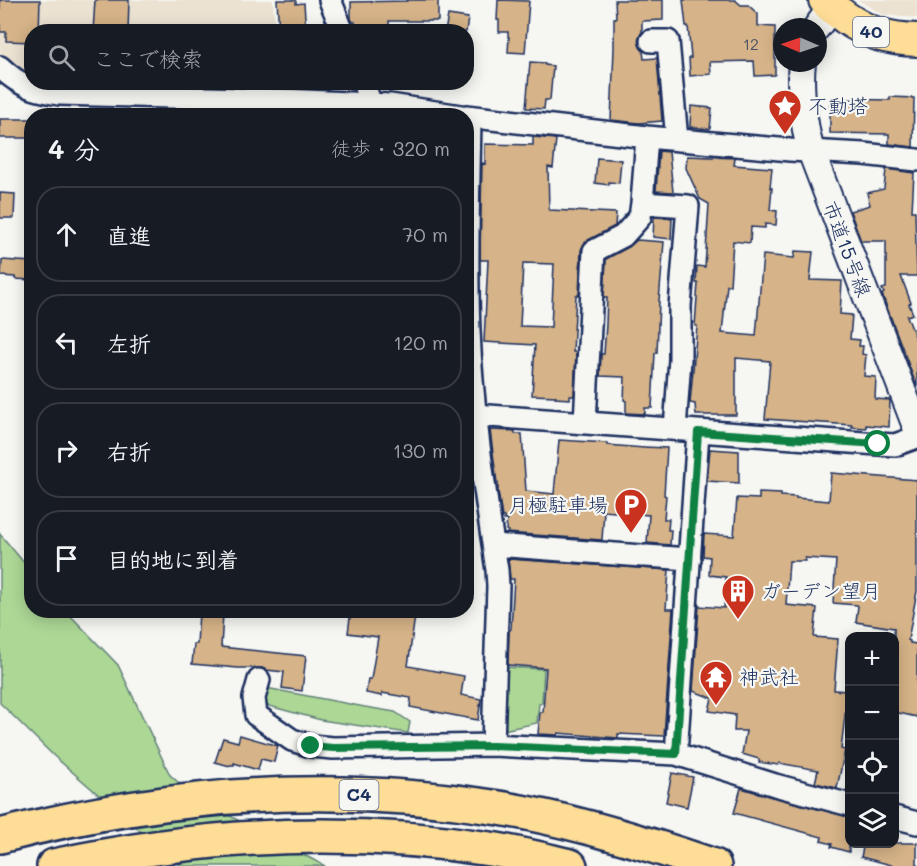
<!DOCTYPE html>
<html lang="ja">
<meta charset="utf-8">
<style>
body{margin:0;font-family:Mali,"Klee One",sans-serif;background:#242831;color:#f1f3f6}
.controls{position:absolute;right:18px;bottom:18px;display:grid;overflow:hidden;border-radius:12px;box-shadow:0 3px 15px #0003}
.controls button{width:54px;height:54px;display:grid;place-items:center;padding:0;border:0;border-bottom:2px solid #363941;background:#171b24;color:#f1f3f6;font:30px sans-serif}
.compass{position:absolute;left:773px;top:18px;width:54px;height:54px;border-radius:50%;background:#171b24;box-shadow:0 3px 15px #0003;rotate:272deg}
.stop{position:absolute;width:18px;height:18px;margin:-14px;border:4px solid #0b8043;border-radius:50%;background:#fff}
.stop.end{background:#0b8043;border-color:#fff;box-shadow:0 2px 6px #0008}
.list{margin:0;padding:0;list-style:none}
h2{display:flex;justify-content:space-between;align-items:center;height:78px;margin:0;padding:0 24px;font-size:26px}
h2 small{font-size:20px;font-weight:400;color:#9ea1a6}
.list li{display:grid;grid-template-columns:39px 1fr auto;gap:18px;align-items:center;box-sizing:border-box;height:96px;margin:0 12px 12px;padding:0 12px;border:2px solid #363941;border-radius:24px}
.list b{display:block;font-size:22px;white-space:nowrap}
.list em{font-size:20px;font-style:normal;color:#9ea1a6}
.icon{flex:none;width:33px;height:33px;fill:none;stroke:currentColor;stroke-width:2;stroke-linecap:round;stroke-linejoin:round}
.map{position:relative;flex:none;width:917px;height:866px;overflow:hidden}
.search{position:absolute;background:#171b24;box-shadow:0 3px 15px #0003;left:24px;top:24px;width:450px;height:66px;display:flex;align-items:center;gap:15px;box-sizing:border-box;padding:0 21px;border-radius:24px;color:#9ea1a6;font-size:22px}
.panel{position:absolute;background:#171b24;box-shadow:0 3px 15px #0003;left:24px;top:108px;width:450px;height:510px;border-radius:24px}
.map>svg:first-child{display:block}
.built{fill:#ece2d2}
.green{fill:#acd795;stroke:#64837a;stroke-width:1.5}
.building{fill:#d6b388;stroke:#1b2f5e;stroke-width:1.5;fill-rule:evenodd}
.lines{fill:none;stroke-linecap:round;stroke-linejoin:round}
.minor-casing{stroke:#1b2f5e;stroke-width:26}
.tertiary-casing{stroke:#1b2f5e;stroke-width:30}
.primary-casing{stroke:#1b2f5e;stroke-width:36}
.motorway-casing{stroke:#1b2f5e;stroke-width:38}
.minor{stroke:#f6f6f2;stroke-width:21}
.tertiary{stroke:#f6f6f2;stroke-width:26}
.primary{stroke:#fedd96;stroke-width:32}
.motorway{stroke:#fedd96;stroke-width:33}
.route{stroke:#0b8043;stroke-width:8}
.labels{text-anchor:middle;stroke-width:4.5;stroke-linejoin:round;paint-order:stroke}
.number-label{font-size:16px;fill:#4a5068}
.shield{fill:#f6f6f2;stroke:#5d6b8a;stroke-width:1.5}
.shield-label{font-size:18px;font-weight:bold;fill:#1b2f5e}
.poi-label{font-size:20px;fill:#1b2f5e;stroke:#f6f6f2;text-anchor:start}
.street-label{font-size:20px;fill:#1b2f5e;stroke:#f6f6f2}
</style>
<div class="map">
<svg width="917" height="866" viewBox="0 0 917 866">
<rect width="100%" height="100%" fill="#f6f6f2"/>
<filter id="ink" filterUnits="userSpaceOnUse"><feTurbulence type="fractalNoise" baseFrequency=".0167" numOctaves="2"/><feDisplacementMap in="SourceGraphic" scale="12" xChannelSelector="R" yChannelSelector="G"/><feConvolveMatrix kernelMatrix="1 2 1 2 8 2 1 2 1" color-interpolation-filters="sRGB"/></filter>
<g filter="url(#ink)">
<!-- built -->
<path class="built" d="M0 0H273L275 31 32 32 31 81 0 59Z
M858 0H917V18L883 15Z
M278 82V88H47L35 83Z"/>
<!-- green -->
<path class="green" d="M0 534 31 571 32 610 66 611 118 665 170 775 196 798 325 866H181L55 757 0 703Z
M503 667 544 669 542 703 539 704 537 723 503 730Z
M266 688 365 707 395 712 410 722 408 733 321 720 258 703Z"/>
<!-- building -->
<path class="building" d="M0 0H40L39 32H32V42L6 41V32H0Z
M95 0H129L128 32H93Z
M277 0H296V4L304 3 306 32H279Z
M407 0H438V21H389V32H360V29H355V22H353L351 19V2L407 1Z
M498 0 529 1 525 53 508 52 509 37H508V32H499V20H497Z
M615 0H663V20L642 21V32L640 35 638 40 640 47 643 51 644 59 657 58 662 121 639 123 611 120 614 49V18H616Z
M683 0H735L741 5H748L758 14V26L775 27V75L755 76 754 61 710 62 711 74 690 76 689 58H691L688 26H686Z
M448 15 468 18 466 32H445Z
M530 62 545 63V65L553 66 550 100H545L544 109 526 108Z
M890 97 914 98 913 147 889 144V134L830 133V99L890 100Z
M691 106 712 108 710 129 690 127Z
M0 119H31L30 138H0Z
M533 137 556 139 553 168 548 167 549 210 616 213 615 226 588 240 584 244 581 250 579 295H576L573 352H576L574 396H570V399L555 398 556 396 532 395 535 345 484 342 488 260H480V251L482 163 485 164V144L533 145ZM523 263 554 264 551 327 520 326Z
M659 151 669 152 673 192 656 191Z
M687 156 735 158 734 165 772 168 770 188H772L770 210 777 211 776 225 765 224V228L751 227 750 243 733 241 730 285H727L722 333 756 336 763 255 794 258 795 251 813 252 810 280 842 281 840 314 852 315 850 339 860 340 859 346H863L862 354 866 355 864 376 876 377 875 399 890 400 889 427 866 425V428L852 427V425L765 419 770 361 736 358V415H696L695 404 690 403 697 326H695L698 283H696L697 266 705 267 709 204 700 199 686 168Z
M597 158 621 160 619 183 609 182V185L595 183Z
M886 169 914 173 912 211H915L917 276H901L911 303 909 304 913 314 907 316 917 342V387L882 294 884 293 882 289 886 288V241H861L850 211 870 205 867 193 884 189Z
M0 193 15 194 14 218H0Z
M654 217 672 218 671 239 653 237Z
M637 240 664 242 659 301 657 353H655L652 408H645V414L626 413V401L624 400 625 377 600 376 601 354H604L606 324 607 297H604L606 259 629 247Z
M2 260 32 262V280L15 279V277L1 276Z
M490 430 515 431V434H522L526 491 554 494 559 440 607 443V445L644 448V447L667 448 664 495 666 496 664 519H669L668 530H671L670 545 647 543 649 515 604 511 602 540 507 533 508 531 506 530 507 520H504V517H502L498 491V483H497Z
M710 449 739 451V483L707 481Z
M831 473 917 480V591L908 640 910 641V643L917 644V717L894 712V628L856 622 858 606 857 605 833 603 836 560 805 558V561H789L786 605 817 608 814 637 838 639 834 690 846 691 845 699H847L841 749 845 750 837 788 815 783 818 770 779 763 778 765 759 762V759L742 754 746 731H734L735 715 709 711 712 698 693 691 699 606 724 608 726 577 709 575 710 557 703 556 704 534 734 536 737 498 759 499V493L781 494V496L796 497V498L829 501Z
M508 559 669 570 666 609H673L664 736 618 734V738L558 733V735L538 734 540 712H543L546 668 508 665 509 631 511 629 514 579H510Z
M351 610 388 614V612L415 616 408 666 464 676 461 695 481 699 478 720 410 707 411 698 382 693V696L366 693 368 679H371L378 637 348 633Z
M199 612 223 614 221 647 306 656 302 691 282 688 284 672 266 670 262 668H238L192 664 194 644H197Z
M240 735 278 746 274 762 261 759 258 770 234 763V765H230V766L215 762 223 738 238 742Z
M672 773 693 777 687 807 666 802Z
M741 788 772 797 849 817V852L831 847 832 844 821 841 822 837 734 813Z
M864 843H917V866H895L861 857Z"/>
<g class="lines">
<defs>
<path id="minor" d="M330 0 343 32
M651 41H668L677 140
M0 67C20 86 33 90 59 94L283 100 371 104 390 105 461 116
M363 82 371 104
M466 116 647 137 790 150 863 154 917 160
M470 117C469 188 466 260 469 331 472 411 485 491 497 570L498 586 493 745
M642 203 688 206 680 306V359L675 429
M475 415 878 444 895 445 917 437
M585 422 594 251 623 236 640 217 642 203 647 137
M493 545 642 556
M646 556 690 559
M259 680 254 698 256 715 292 740 311 746 333 748 493 745 676 754 775 785 850 805
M676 754 698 432
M894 817 917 823"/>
<path id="tertiary" d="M817 27 831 8
M802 63C799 87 804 128 811 151L917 429"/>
<path id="primary" d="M825 0C831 8 838 12 846 18 869 34 889 39 917 40"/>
<path id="motorway" d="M0 836C163 794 333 781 499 808 572 820 644 842 714 866
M54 866C197 835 345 826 490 849 517 853 544 860 570 866"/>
</defs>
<!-- minor casing -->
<use href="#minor" class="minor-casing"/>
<!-- tertiary casing -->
<use href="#tertiary" class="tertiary-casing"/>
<!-- primary casing -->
<use href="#primary" class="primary-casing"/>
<!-- motorway casing -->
<use href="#motorway" class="motorway-casing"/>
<!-- minor -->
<use href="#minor" class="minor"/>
<!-- tertiary -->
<use href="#tertiary" class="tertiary"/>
<!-- primary -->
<use href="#primary" class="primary"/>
<!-- motorway -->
<use href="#motorway" class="motorway"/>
</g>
</g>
<g class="lines" filter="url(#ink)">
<!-- route -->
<path class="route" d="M311 746 333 748 493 746 676 754 698 432 878 444"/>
</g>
<!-- icons -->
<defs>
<symbol id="sight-pin" viewBox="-11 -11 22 30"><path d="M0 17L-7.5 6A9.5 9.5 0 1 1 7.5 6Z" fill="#c8321e" stroke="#f6f6f2"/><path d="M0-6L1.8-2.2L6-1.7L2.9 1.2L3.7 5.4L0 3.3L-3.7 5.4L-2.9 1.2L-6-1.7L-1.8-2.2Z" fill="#fff"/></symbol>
<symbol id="parking-pin" viewBox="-11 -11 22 30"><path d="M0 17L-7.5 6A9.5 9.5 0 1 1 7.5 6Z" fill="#c8321e" stroke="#f6f6f2"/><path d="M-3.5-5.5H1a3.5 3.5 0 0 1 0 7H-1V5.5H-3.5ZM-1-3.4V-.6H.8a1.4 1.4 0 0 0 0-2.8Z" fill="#fff"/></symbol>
<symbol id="building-pin" viewBox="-11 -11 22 30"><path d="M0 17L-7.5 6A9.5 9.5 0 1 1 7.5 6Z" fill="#c8321e" stroke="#f6f6f2"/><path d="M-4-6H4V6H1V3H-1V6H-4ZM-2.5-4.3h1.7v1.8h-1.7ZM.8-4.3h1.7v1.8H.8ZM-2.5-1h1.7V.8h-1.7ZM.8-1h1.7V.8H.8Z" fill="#fff"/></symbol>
<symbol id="temple-pin" viewBox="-11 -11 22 30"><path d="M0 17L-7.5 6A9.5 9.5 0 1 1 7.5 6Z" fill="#c8321e" stroke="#f6f6f2"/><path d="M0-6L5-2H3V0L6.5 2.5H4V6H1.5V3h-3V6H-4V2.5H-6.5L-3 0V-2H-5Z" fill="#fff"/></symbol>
</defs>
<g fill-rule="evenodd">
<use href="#sight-pin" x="766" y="87" width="38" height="52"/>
<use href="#parking-pin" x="612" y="486" width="38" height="52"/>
<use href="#building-pin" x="719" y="572" width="38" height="52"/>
<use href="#temple-pin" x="697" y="658" width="38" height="52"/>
</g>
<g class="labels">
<!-- number labels -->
<g class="number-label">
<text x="751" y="50">12</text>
</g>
<!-- shield labels -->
<g class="shield">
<rect x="853" y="17" width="36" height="30" rx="4.5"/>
<rect x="339.5" y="780" width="39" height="30" rx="4.5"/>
</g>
<g class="shield-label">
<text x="871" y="38">40</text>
<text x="359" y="801">C4</text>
</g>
<!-- poi labels -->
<g class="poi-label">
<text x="808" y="113">不動塔</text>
<text x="608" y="512" text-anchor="end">月極駐車場</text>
<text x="761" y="598">ガーデン望月</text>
<text x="739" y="684">神武社</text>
</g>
<!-- street labels -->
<g class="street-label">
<text transform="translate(847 249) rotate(69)" y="7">市道15号線</text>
</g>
</g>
</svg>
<div class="controls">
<button>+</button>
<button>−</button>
<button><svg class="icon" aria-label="locate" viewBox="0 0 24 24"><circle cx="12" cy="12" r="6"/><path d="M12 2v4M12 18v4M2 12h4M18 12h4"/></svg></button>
<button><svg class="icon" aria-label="layers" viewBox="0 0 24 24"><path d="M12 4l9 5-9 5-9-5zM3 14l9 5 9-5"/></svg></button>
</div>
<svg class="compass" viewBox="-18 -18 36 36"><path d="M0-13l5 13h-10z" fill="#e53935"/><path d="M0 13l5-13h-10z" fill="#9ea1a6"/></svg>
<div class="stop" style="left:878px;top:444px"></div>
<div class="stop end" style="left:311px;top:746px"></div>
<div class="search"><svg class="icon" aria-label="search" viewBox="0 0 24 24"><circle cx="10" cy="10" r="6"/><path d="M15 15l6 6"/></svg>ここで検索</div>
<section class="panel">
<h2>4 分<small>徒歩 · 320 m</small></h2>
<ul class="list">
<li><svg class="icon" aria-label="ahead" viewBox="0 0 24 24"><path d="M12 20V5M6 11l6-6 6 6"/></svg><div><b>直進</b></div><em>70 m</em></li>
<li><svg class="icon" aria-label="left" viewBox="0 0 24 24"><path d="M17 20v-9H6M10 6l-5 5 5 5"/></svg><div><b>左折</b></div><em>120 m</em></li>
<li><svg class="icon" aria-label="right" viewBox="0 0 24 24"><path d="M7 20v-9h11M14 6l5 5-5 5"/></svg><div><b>右折</b></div><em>130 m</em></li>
<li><svg class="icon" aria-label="arrive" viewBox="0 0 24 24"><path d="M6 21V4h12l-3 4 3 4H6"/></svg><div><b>目的地に到着</b></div></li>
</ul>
</section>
</div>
